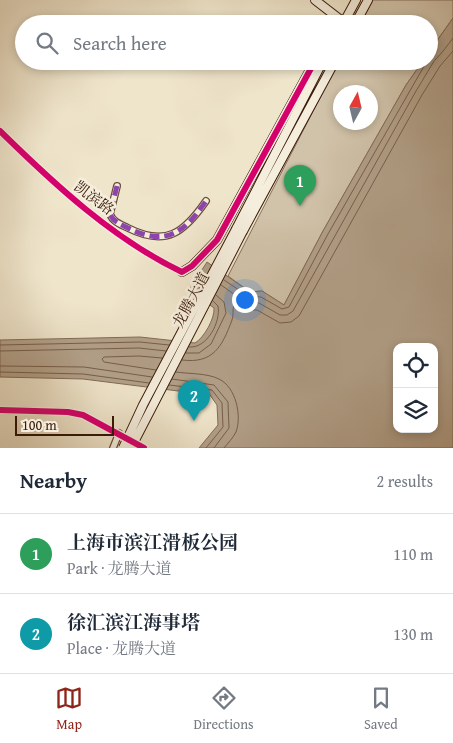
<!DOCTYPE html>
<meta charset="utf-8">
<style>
body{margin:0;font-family:"Gentium Book Plus","Noto Serif SC",serif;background:#f6f6f7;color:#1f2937}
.controls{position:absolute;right:15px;bottom:15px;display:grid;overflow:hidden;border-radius:10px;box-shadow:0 2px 8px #0003}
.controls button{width:45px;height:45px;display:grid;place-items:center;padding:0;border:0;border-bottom:1px solid #e0e1e3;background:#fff;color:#1f2937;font:25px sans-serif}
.compass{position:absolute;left:333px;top:85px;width:45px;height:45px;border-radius:50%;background:#fff;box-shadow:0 2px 8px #0003;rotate:8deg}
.scale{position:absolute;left:15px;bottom:12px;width:99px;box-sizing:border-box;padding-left:5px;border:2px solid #3c1b09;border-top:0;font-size:14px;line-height:18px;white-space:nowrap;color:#3c1b09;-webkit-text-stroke:4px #f5eedd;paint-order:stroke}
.you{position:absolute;left:244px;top:299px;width:18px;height:18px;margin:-12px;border:4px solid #fff;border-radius:50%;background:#1a73e8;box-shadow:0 0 0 8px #1a73e833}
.badge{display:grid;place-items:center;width:32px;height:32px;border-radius:50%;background:#8f2418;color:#fff;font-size:16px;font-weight:700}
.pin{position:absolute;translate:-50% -41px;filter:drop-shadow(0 1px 2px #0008)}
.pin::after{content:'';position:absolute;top:26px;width:18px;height:15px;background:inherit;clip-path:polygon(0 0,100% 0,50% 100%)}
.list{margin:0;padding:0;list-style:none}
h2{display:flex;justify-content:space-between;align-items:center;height:65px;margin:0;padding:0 20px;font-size:21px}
h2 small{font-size:16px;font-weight:400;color:#747a83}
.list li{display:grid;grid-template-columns:32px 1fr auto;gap:15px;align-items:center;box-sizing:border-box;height:80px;padding:0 20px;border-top:1px solid #e0e1e3}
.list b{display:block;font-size:19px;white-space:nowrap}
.list p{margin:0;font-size:16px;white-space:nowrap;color:#747a83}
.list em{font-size:16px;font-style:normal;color:#747a83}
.icon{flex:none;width:28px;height:28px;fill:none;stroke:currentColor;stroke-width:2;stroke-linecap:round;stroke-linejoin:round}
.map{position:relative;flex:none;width:453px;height:448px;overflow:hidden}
.search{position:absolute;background:#fff;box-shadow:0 2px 8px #0003;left:15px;right:15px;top:15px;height:55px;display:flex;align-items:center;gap:12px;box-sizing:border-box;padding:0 18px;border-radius:28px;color:#747a83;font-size:19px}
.sheet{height:225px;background:#fff}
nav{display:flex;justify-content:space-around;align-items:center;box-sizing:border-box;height:70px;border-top:1px solid #e0e1e3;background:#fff;font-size:14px;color:#747a83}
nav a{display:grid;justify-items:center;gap:2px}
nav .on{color:#8f2418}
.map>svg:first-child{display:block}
.green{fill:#d1c3aa;stroke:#866f5a;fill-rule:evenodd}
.water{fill:#b2a089;stroke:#836b56;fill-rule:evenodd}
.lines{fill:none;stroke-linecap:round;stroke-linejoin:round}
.shore{stroke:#775e49;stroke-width:1}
.street-casing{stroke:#694e3a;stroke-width:8}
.secondary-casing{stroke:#3c1b09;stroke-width:10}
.street{stroke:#f5eedd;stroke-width:5.5}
.secondary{stroke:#f5eedd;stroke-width:8}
.secondary-bridge-casing{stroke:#3c1b09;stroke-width:10;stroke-linecap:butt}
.secondary-bridge{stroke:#f5eedd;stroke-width:8}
.quiet{stroke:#8e44ad;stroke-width:5;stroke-dasharray:10 5;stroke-linecap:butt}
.cycleway-casing{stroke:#f5eedd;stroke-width:9}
.cycleway{stroke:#d6006c;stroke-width:6}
.labels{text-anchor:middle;stroke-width:5;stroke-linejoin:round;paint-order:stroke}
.street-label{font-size:15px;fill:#3c1b09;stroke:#f5eedd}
</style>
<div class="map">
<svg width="453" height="448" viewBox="0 0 453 448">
<rect width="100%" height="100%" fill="#efe5cb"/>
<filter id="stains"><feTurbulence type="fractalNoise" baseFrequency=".004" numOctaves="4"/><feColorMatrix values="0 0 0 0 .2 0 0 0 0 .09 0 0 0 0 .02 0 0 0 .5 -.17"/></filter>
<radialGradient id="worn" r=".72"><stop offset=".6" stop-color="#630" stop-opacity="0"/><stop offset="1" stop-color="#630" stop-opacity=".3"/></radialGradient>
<!-- green -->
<path class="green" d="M373 0H453V18L429 52V24H360Z
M339 61H423L406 85 323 231 284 305 262 291 250 292 228 276ZM340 92H370V122H340Z"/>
<!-- water -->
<path class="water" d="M453 18V448H199L218 425 217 405 210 395 83 379 0 377V340L140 337 195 343C204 338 215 318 214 308L189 290 207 262 250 292 262 291 284 305 323 231 406 85 423 61H429V52ZM397 347H434V429H397Z"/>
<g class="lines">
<!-- shore -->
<path class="shore" d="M224 280 248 296 261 297 282 309 289 307 328 234 427 61
M221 285 245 302 259 303 280 315H287L293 311 416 91C420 85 433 62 435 60 442 53 447 46 453 38
M0 345 140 342 169 345
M189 347C207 349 221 322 218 306L213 301
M0 351 139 348 166 351
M186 353H199L211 344 226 313 224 302 216 295
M182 360C213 364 222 347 232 320 234 315 232 310 234 305L246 310H257L280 323 291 322 299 316 422 95 440 66 453 51
M0 366 84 367 152 377
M156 370 104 362 102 359 104 357 139 356 162 358
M0 372 83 374 149 383
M176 372C189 374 207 373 219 379 236 387 242 416 236 432 233 438 228 443 224 448
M172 379 214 385 228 402 229 428 214 448
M169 385 212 390 222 403 223 427 206 448"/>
<defs>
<path id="street" d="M0 131C54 184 113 239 182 272
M117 186 110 214C113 222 120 224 128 228 166 247 184 233 206 201
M0 410 68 412 83 415 144 448
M113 448 119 433"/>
<path id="secondary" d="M315 0 346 24
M343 24 356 0
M355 24 368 0
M236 229 323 61
M243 231 335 61
M182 272 192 266 217 240 315 61"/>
</defs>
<!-- street casing -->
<use href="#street" class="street-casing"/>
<!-- secondary casing -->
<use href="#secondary" class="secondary-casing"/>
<!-- street -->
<use href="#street" class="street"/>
<!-- secondary -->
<use href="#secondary" class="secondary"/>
<defs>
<path id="secondary-bridge" d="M123 448 143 405 236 229
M131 448 243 231"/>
</defs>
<!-- secondary-bridge casing -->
<use href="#secondary-bridge" class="secondary-bridge-casing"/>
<!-- secondary-bridge -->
<use href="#secondary-bridge" class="secondary-bridge"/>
<!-- quiet -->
<path class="quiet" d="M117 186 110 214C113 222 120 224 128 228 166 247 184 233 206 201"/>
<defs>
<path id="cycleway" d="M0 131C54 184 113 239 182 272L192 266 217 240 315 61
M0 410 68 412 83 415 144 448"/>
</defs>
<!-- cycleway casing -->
<use href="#cycleway" class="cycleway-casing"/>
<!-- cycleway -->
<use href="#cycleway" class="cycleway"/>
</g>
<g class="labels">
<!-- street labels -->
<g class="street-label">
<text transform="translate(94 198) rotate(37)" y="5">凯滨路</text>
<text transform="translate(191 300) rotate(-62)" y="5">龙腾大道</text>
</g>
</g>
<rect width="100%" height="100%" filter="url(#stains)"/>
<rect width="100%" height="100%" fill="url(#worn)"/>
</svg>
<div class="controls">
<button><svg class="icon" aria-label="locate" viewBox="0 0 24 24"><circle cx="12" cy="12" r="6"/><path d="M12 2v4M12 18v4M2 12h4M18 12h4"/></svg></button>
<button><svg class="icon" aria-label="layers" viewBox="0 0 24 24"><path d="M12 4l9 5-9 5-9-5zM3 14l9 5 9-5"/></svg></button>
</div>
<svg class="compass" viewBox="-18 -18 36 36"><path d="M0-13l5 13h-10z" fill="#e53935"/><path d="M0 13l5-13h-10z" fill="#747a83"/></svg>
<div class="scale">100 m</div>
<div class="you"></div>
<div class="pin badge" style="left:300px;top:206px;background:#2e9e5b">1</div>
<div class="pin badge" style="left:194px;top:421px;background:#0f9aa8">2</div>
<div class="search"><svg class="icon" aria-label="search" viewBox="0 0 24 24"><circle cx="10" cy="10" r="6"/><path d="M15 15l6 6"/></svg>Search here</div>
</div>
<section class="sheet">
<h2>Nearby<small>2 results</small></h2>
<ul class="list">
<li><span class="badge" style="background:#2e9e5b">1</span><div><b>上海市滨江滑板公园</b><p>Park · 龙腾大道</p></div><em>110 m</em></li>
<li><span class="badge" style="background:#0f9aa8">2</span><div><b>徐汇滨江海事塔</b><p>Place · 龙腾大道</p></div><em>130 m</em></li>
</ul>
</section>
<nav>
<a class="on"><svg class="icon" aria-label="map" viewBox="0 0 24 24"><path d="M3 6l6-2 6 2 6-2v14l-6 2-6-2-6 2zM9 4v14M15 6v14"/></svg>Map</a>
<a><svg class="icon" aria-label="directions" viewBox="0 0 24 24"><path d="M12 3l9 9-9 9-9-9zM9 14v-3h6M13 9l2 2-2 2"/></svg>Directions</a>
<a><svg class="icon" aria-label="saved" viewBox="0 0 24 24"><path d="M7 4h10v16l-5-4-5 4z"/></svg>Saved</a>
</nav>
